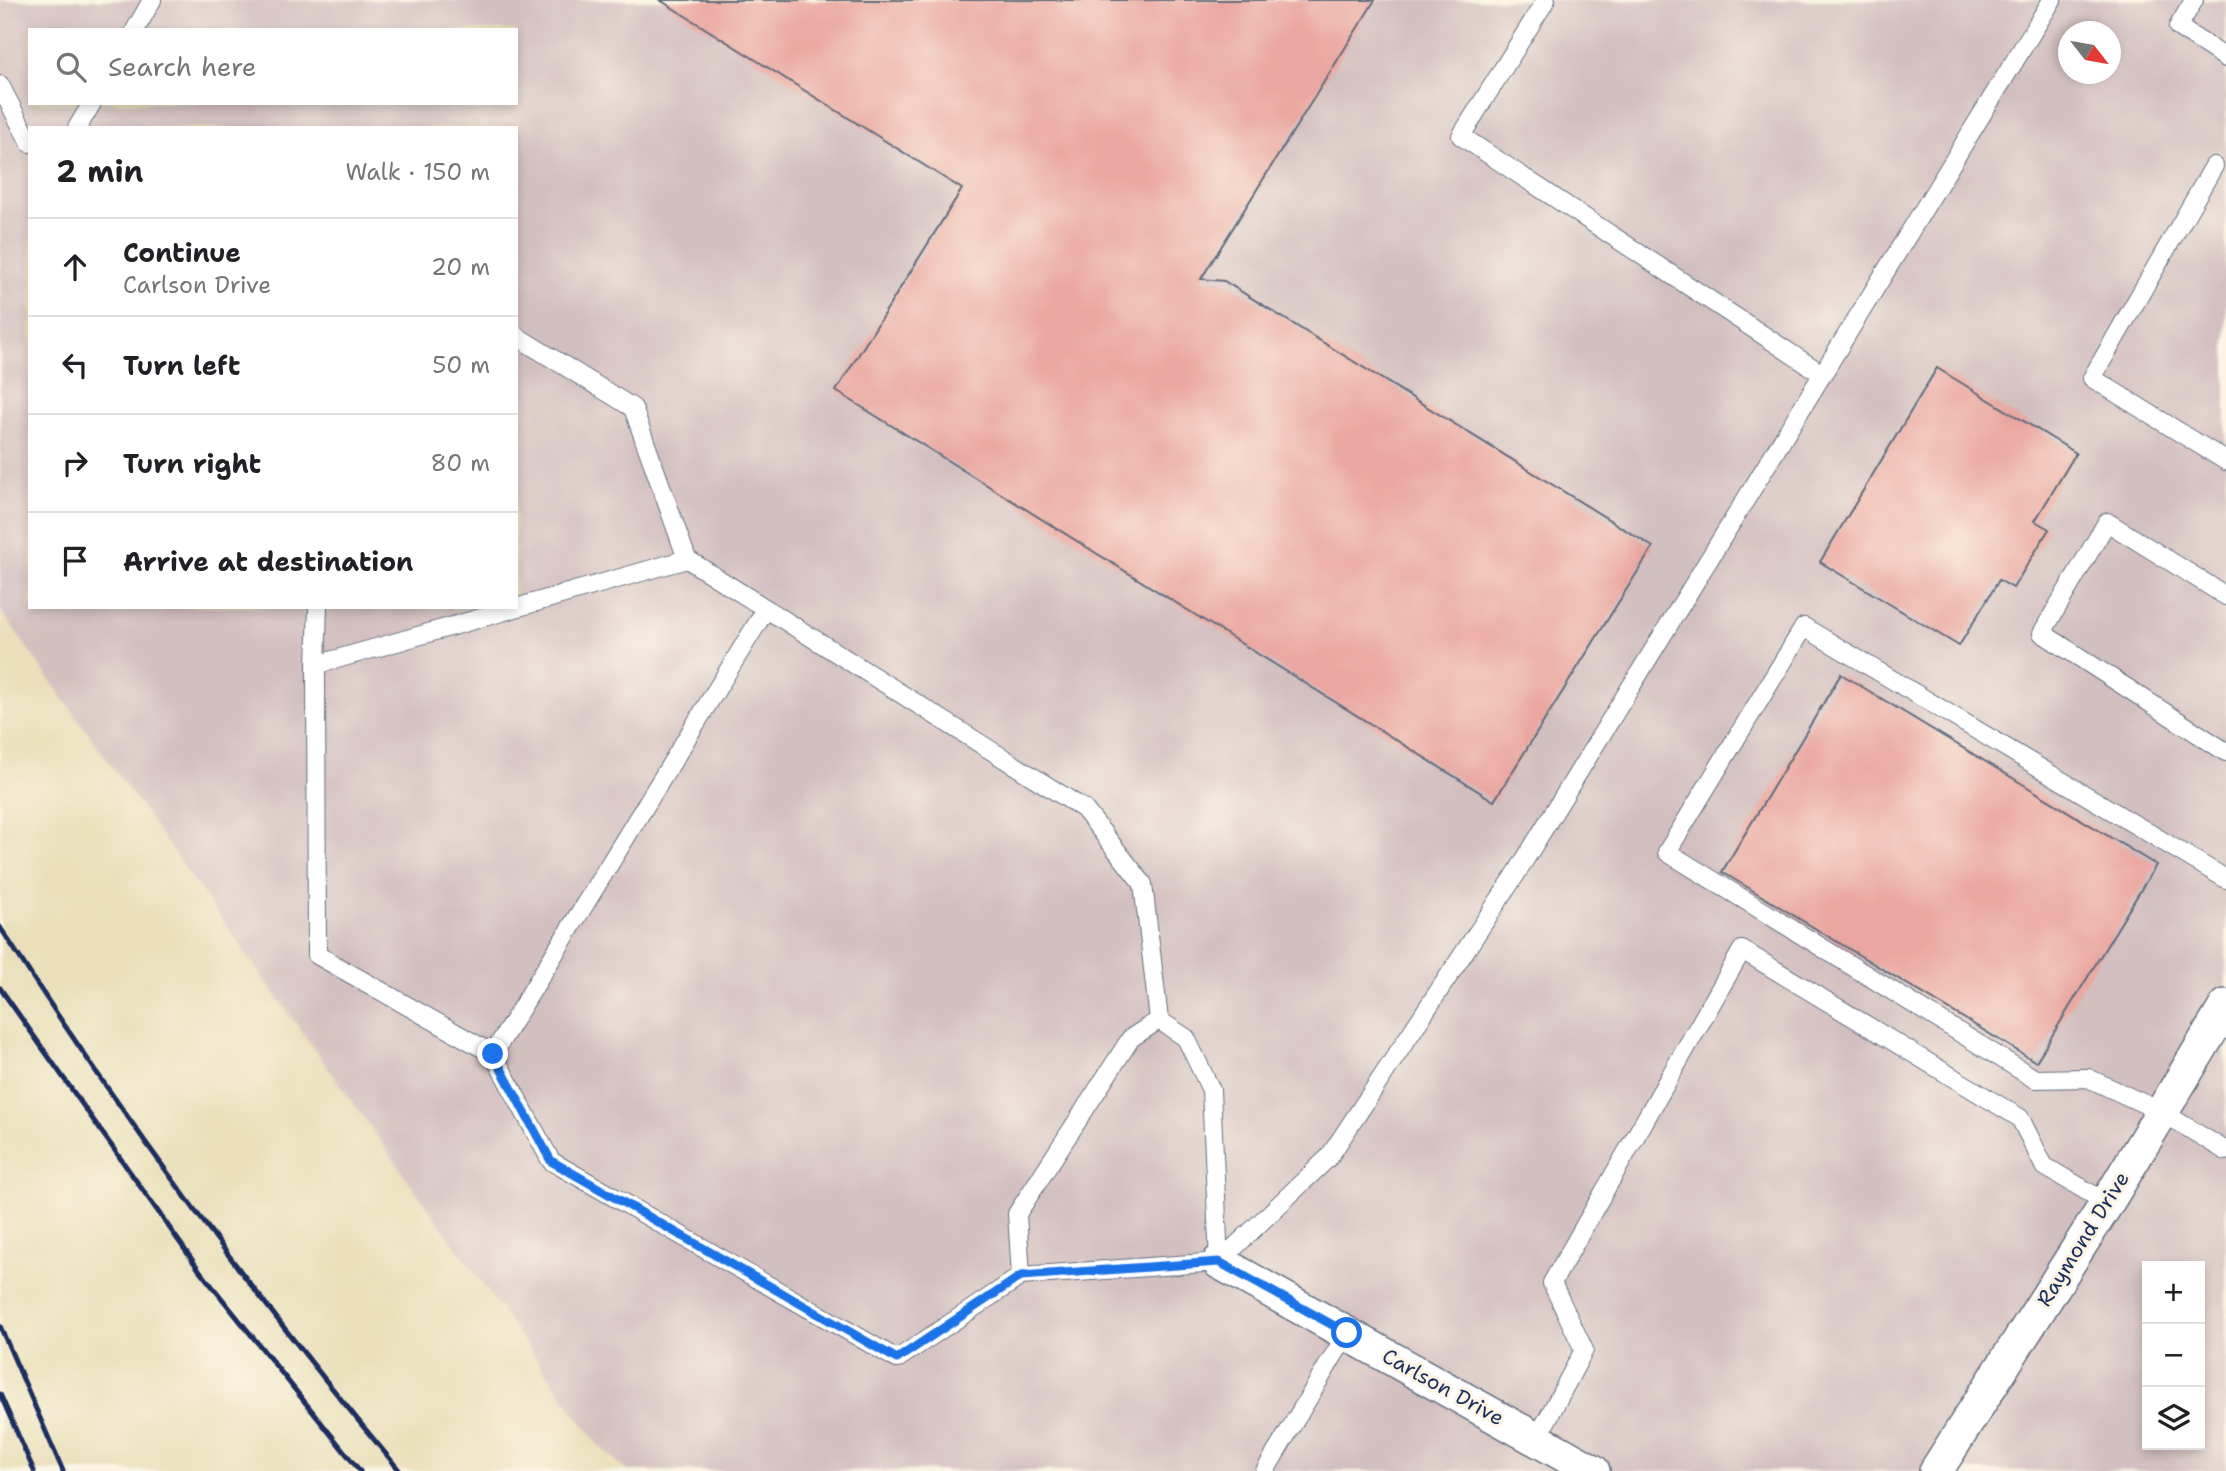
<!DOCTYPE html>
<meta charset="utf-8">
<style>
body{margin:0;font-family:"Shantell Sans",sans-serif;background:#f2f2f2;color:#202124}
.controls{position:absolute;right:21px;bottom:21px;display:grid;overflow:hidden;border-radius:0px;box-shadow:0 4px 10px #0003}
.controls button{width:63px;height:63px;display:grid;place-items:center;padding:0;border:0;border-bottom:2px solid #e0e0e0;background:#fff;color:#202124;font:35px sans-serif}
.compass{position:absolute;left:2058px;top:21px;width:63px;height:63px;border-radius:50%;background:#fff;box-shadow:0 4px 10px #0003;rotate:121deg}
.stop{position:absolute;width:21px;height:21px;margin:-16px;border:5px solid #1a73e8;border-radius:50%;background:#fff}
.stop.end{background:#1a73e8;border-color:#fff;box-shadow:0 2px 7px #0008}
.list{margin:0;padding:0;list-style:none}
h2{display:flex;justify-content:space-between;align-items:center;height:91px;margin:0;padding:0 28px;font-size:30px}
h2 small{font-size:23px;font-weight:400;color:#757577}
.list li{display:grid;grid-template-columns:46px 1fr auto;gap:21px;align-items:center;box-sizing:border-box;height:98px;padding:0 28px;border-top:2px solid #e0e0e0}
.list b{display:block;font-size:26px;white-space:nowrap}
.list p{margin:0;font-size:23px;white-space:nowrap;color:#757577}
.list em{font-size:23px;font-style:normal;color:#757577}
.icon{flex:none;width:38px;height:38px;fill:none;stroke:currentColor;stroke-width:2;stroke-linecap:round;stroke-linejoin:round}
.map{position:relative;flex:none;width:2226px;height:1471px;overflow:hidden}
.search{position:absolute;background:#fff;box-shadow:0 4px 10px #0003;left:28px;top:28px;width:490px;height:77px;display:flex;align-items:center;gap:18px;box-sizing:border-box;padding:0 24px;border-radius:0px;color:#757577;font-size:26px}
.panel{position:absolute;background:#fff;box-shadow:0 4px 10px #0003;left:28px;top:126px;width:490px;height:483px;border-radius:0px}
.map>svg:first-child{display:block}
.industrial{fill:#d2bfc0;fill-rule:evenodd}
.building{fill:#eaa7a1}
.lines{fill:none;stroke-linecap:round;stroke-linejoin:round}
.lane-casing{stroke:#636d7e;stroke-width:20}
.street-casing{stroke:#636d7e;stroke-width:36}
.lane{stroke:#fff;stroke-width:18}
.street{stroke:#fff;stroke-width:33}
.rail{stroke:#1b2f5e;stroke-width:5}
.route{stroke:#1a73e8;stroke-width:9}
.labels{text-anchor:middle;stroke-width:6;stroke-linejoin:round;paint-order:stroke}
.street-label{font-size:21px;fill:#1b2f5e;stroke:#fcf5e5}
</style>
<div class="map">
<svg width="2226" height="1471" viewBox="0 0 2226 1471">
<rect width="100%" height="100%" fill="#fcf5e5"/>
<filter id="ink" filterUnits="userSpaceOnUse"><feTurbulence type="fractalNoise" baseFrequency=".0143" numOctaves="2"/><feDisplacementMap in="SourceGraphic" scale="14" xChannelSelector="R" yChannelSelector="G"/><feConvolveMatrix kernelMatrix="1 2 1 2 8 2 1 2 1" color-interpolation-filters="sRGB"/></filter>
<filter id="wash" filterUnits="userSpaceOnUse"><feTurbulence type="fractalNoise" baseFrequency=".00686" numOctaves="4" result="noise"/><feDisplacementMap in="SourceGraphic" scale="28" xChannelSelector="R" yChannelSelector="G"/><feGaussianBlur stdDeviation="1.57" result="paint"/><feColorMatrix in="noise" values="0 0 0 0 0 0 0 0 0 0 0 0 0 0 0 0 0 1.4 0 .05"/><feComposite in="paint" operator="in"/></filter>
<g filter="url(#wash)">
<rect width="100%" height="100%" fill="#eadfba"/>
<!-- industrial -->
<path class="industrial" d="M0 0H2226V1471H628L598 1445 0 610ZM30 30H516V103H30ZM2068 32H2110V74H2068ZM30 128H516V607H30ZM2147 1266H2200V1445H2147Z"/>
<g id="blocks">
<!-- building -->
<path class="building" d="M660 0H1375L1201 279 1224 281 1653 547 1494 801 836 391 962 189Z
M1937 368 2076 453 2035 521 2049 529 2013 588 1999 580 1959 646 1820 562Z
M1841 674 2156 865 2036 1062 1722 872Z"/>
</g>
</g>
<g filter="url(#ink)">
<use href="#blocks" fill-opacity="0" stroke="#636d7e" stroke-width="2"/>
<g class="lines">
<defs>
<path id="lane" d="M1546 0 1461 136 1822 374
M2194 0 2178 27 2226 58
M135 30 152 0
M0 85 30 143
M77 128 92 103
M2214 166 2092 378 2226 461
M516 336 633 408 687 559
M2226 596 2107 522 2042 633 2226 752
M766 609 493 1054 317 955 316 665 687 559 1084 809 1143 884 1159 1020
M316 665 318 607
M2226 879 1804 627 1667 852 2035 1079 2088 1078 2162 1112 2226 1151
M493 1054 551 1161 897 1359 1021 1276
M1219 1262 1211 1090 1186 1038 1159 1020 1131 1038 1017 1214 1021 1276 1219 1262 1329 1157 1516 874 2052 0
M1537 1439 1584 1350 1552 1283 1742 950 2020 1118 2044 1166 2107 1203
M1265 1471 1347 1333"/>
<path id="street" d="M1219 1262 1593 1471
M1936 1471 2107 1203 2226 1006"/>
</defs>
<!-- lane casing -->
<use href="#lane" class="lane-casing"/>
<!-- street casing -->
<use href="#street" class="street-casing"/>
<!-- lane -->
<use href="#lane" class="lane"/>
<!-- street -->
<use href="#street" class="street"/>
<!-- rail -->
<path class="rail" d="M0 927C121 1116 256 1299 400 1471
M0 988 200 1271 360 1471
M0 1326 63 1471
M0 1394 34 1471"/>
</g>
</g>
<g class="lines" filter="url(#ink)">
<!-- route -->
<path class="route" d="M493 1054 551 1161 897 1359 1021 1276 1219 1262 1347 1333"/>
</g>
<g class="labels">
<!-- street labels -->
<g class="street-label">
<text transform="translate(2083 1239) rotate(-58)" y="7">Raymond Drive</text>
<text transform="translate(1443 1387) rotate(29)" y="7">Carlson Drive</text>
</g>
</g>
</svg>
<div class="controls">
<button>+</button>
<button>−</button>
<button><svg class="icon" aria-label="layers" viewBox="0 0 24 24"><path d="M12 4l9 5-9 5-9-5zM3 14l9 5 9-5"/></svg></button>
</div>
<svg class="compass" viewBox="-18 -18 36 36"><path d="M0-13l5 13h-10z" fill="#e53935"/><path d="M0 13l5-13h-10z" fill="#757577"/></svg>
<div class="stop" style="left:1347px;top:1333px"></div>
<div class="stop end" style="left:493px;top:1054px"></div>
<div class="search"><svg class="icon" aria-label="search" viewBox="0 0 24 24"><circle cx="10" cy="10" r="6"/><path d="M15 15l6 6"/></svg>Search here</div>
<section class="panel">
<h2>2 min<small>Walk · 150 m</small></h2>
<ul class="list">
<li><svg class="icon" aria-label="ahead" viewBox="0 0 24 24"><path d="M12 20V5M6 11l6-6 6 6"/></svg><div><b>Continue</b><p>Carlson Drive</p></div><em>20 m</em></li>
<li><svg class="icon" aria-label="left" viewBox="0 0 24 24"><path d="M17 20v-9H6M10 6l-5 5 5 5"/></svg><div><b>Turn left</b></div><em>50 m</em></li>
<li><svg class="icon" aria-label="right" viewBox="0 0 24 24"><path d="M7 20v-9h11M14 6l5 5-5 5"/></svg><div><b>Turn right</b></div><em>80 m</em></li>
<li><svg class="icon" aria-label="arrive" viewBox="0 0 24 24"><path d="M6 21V4h12l-3 4 3 4H6"/></svg><div><b>Arrive at destination</b></div></li>
</ul>
</section>
</div>
